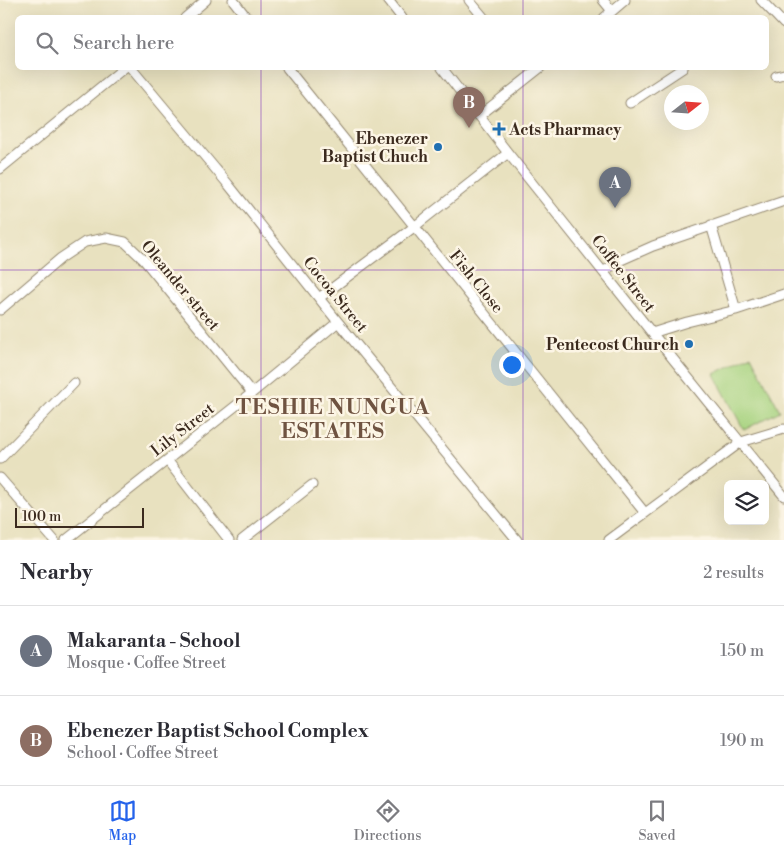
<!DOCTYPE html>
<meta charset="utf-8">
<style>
body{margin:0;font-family:"Libre Bodoni",serif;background:#f7f7f7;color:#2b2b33}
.controls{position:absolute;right:15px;bottom:15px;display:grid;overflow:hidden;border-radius:8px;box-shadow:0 5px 20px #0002}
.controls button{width:45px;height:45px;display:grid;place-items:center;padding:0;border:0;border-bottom:1px solid #e1e1e2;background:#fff;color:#2b2b33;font:25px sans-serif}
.compass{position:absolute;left:664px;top:85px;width:45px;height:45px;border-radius:50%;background:#fff;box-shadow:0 5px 20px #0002;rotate:73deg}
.scale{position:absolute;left:15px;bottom:12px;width:129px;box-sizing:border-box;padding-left:5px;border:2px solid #3b2a1e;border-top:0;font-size:14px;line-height:18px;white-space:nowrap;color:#3b2a1e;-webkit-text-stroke:4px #fcf5e5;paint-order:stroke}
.you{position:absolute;left:511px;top:364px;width:18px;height:18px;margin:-12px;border:4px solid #fff;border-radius:50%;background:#1a73e8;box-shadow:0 0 0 8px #1a73e833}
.badge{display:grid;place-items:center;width:32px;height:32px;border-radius:50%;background:#2563eb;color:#fff;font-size:16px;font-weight:700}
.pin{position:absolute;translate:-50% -41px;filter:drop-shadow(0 1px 2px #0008)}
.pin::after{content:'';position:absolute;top:26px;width:18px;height:15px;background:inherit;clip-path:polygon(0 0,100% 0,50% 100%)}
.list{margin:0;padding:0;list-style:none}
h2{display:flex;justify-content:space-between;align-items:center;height:65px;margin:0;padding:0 20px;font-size:21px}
h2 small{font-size:16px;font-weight:400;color:#7c7c81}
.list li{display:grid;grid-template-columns:32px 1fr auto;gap:15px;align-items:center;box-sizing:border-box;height:90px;padding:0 20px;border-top:1px solid #e1e1e2}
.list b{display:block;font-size:19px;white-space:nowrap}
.list p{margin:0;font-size:16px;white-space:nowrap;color:#7c7c81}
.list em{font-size:16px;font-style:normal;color:#7c7c81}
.icon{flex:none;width:28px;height:28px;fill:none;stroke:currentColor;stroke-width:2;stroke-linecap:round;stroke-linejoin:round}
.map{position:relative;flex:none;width:784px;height:540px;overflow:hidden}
.search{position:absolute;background:#fff;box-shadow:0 5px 20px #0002;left:15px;right:15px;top:15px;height:55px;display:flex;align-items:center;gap:12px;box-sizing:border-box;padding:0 18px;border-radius:8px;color:#7c7c81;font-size:19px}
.sheet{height:245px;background:#fff}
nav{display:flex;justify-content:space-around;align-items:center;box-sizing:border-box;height:70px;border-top:1px solid #e1e1e2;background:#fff;font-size:14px;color:#7c7c81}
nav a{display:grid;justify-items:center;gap:2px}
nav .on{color:#2563eb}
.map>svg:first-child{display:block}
.green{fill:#a7d380;stroke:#717e4f}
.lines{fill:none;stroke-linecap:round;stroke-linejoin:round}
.street-casing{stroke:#92866e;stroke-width:11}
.street{stroke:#fff;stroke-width:9}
.grid{fill:none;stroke:#7b2cbf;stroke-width:1;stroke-opacity:0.55}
.poi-dot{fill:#1f6fb2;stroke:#fcf5e5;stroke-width:2}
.labels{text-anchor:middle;stroke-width:5;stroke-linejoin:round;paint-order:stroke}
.poi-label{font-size:16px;font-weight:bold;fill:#3b2a1e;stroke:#fcf5e5;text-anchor:end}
.street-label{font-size:16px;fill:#3b2a1e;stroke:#fcf5e5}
.district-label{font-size:21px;font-weight:bold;letter-spacing:1px;fill:#6f5341;stroke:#fcf5e5}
</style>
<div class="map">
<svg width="784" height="540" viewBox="0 0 784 540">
<rect width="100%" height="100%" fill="#fcf5e5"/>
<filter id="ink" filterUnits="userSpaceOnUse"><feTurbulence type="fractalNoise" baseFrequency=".02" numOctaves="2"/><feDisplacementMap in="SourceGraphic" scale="10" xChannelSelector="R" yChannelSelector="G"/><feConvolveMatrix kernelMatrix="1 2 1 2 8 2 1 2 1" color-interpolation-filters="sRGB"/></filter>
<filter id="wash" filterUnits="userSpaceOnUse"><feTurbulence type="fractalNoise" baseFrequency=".0096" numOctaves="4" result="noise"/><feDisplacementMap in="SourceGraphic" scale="20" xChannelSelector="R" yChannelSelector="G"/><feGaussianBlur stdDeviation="1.12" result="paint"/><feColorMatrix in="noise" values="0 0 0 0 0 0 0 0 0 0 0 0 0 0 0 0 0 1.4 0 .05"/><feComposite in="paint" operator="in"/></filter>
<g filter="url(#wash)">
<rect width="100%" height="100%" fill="#e8e1bf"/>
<!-- green -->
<path class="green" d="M751 355 780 411 744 430 714 374Z"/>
</g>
<g filter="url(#ink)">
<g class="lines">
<defs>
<path id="street" d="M233 0 247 18
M388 0 402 18
M469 0 484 18
M603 0 612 11
M761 0 784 24
M185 18 206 0
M604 18 625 0
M131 68 228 184 338 322 517 540
M287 68 645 513
M442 68 508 153 652 333 784 496
M776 76 784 74
M630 103 683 68
M479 116 540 68
M0 169 124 68
M711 225 736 310
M603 272 619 261 653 246 784 201
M319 298 414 227 508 153
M0 310 61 258 85 242 106 238 125 242 144 260 252 393
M652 333 687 322 736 310 784 294
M0 459 74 383
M167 460 229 540
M0 478 54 540
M66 540 252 393 338 322
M242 540 312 485
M609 540 741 442 784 429"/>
</defs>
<!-- street casing -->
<use href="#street" class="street-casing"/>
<!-- street -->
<use href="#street" class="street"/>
</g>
</g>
<!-- grid -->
<path class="grid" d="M261 0V18M523 0V18M261 68V540M523 68V540M0 270H784"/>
<!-- markers -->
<g class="poi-dot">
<path d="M496.5 121.5h5v5h5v5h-5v5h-5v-5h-5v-5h5z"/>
<circle cx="438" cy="147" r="5"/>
<circle cx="689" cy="344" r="5"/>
</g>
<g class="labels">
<!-- poi labels -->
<g class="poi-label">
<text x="509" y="135" text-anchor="start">Acts Pharmacy</text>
<text x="428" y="144">Ebenezer<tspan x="428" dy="18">Baptist Chuch</tspan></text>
<text x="679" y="350">Pentecost Church</text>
</g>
<!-- street labels -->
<g class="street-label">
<text transform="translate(624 273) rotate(52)" y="6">Coffee Street</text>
<text transform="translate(477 281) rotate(51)" y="6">Fish Close</text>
<text transform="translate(181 285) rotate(50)" y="6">Oleander street</text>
<text transform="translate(336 294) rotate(51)" y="6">Cocoa Street</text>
<text transform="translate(182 429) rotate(-38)" y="6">Lily Street</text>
</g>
<!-- district labels -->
<g class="district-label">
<text x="333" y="414">TESHIE NUNGUA<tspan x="333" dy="24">ESTATES</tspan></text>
</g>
</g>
</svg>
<div class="controls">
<button><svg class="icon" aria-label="layers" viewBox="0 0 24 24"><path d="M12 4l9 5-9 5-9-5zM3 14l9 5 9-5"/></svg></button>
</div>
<svg class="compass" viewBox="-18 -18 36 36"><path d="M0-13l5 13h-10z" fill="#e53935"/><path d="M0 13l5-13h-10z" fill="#7c7c81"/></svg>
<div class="scale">100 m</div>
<div class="you"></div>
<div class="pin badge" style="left:615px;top:208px;background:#6b7280">A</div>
<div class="pin badge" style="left:469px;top:128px;background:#8d6e63">B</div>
<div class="search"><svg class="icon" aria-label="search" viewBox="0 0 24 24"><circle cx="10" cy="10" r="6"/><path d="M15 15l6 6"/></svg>Search here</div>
</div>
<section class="sheet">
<h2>Nearby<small>2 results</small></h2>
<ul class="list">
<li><span class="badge" style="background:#6b7280">A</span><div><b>Makaranta - School</b><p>Mosque · Coffee Street</p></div><em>150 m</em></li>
<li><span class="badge" style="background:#8d6e63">B</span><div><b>Ebenezer Baptist School Complex</b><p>School · Coffee Street</p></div><em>190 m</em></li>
</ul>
</section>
<nav>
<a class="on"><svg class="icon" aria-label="map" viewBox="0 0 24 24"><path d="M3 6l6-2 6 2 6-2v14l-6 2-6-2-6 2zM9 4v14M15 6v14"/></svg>Map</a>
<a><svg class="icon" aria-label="directions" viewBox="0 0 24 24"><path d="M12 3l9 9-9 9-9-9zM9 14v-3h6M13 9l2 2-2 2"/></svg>Directions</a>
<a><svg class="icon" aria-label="saved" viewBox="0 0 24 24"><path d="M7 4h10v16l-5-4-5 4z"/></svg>Saved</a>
</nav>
